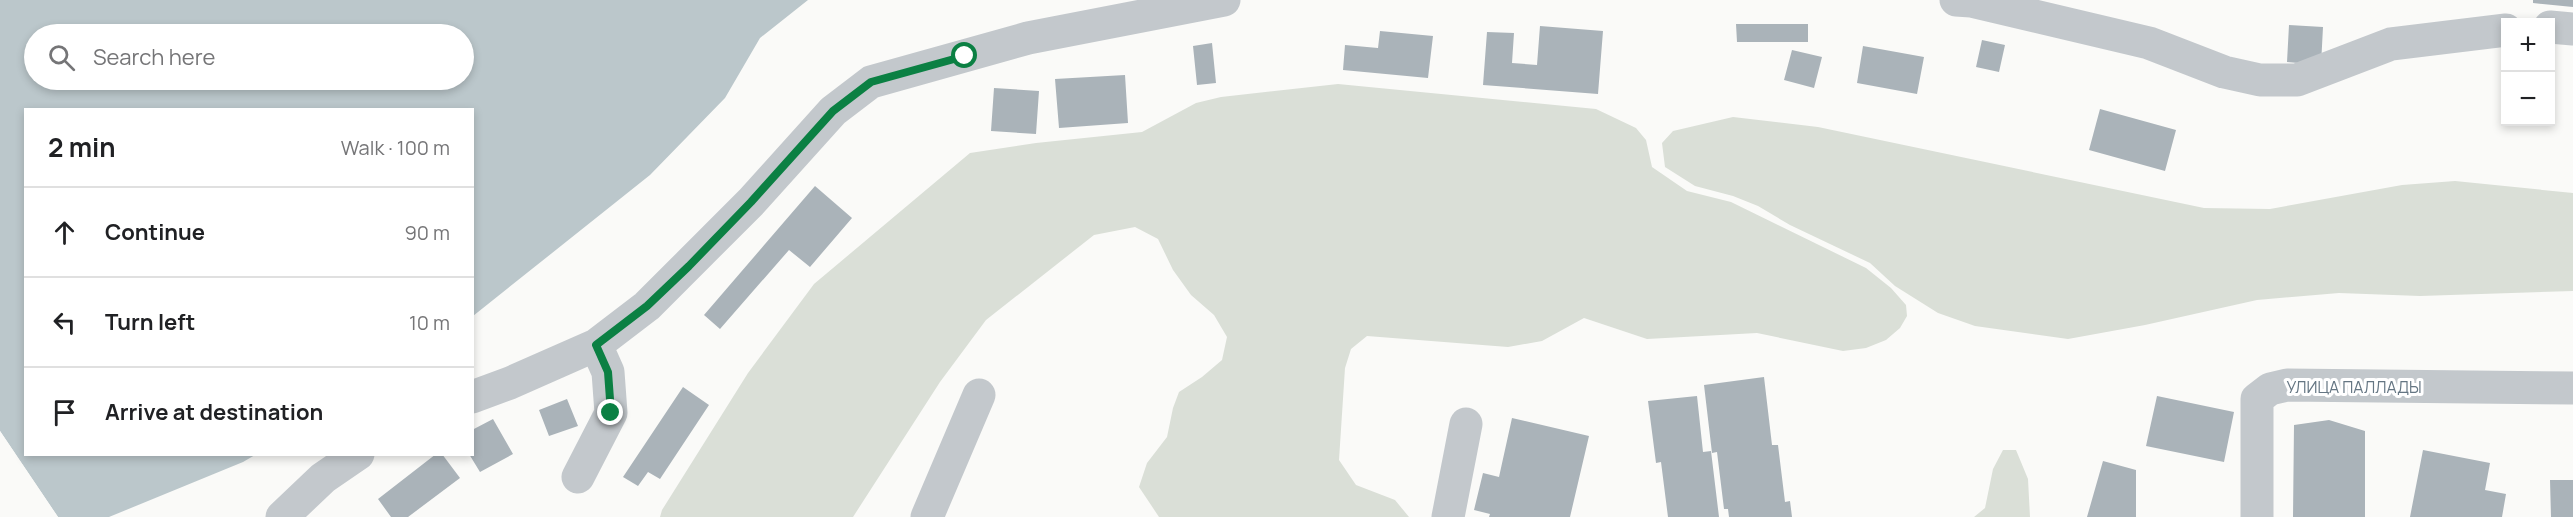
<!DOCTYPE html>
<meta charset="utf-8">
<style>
body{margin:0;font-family:Manrope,sans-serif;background:#f2f2f2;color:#202124}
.controls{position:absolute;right:18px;top:18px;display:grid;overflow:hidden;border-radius:0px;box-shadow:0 3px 9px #0003}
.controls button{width:54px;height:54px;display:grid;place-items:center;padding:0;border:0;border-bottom:2px solid #e0e0e0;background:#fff;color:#202124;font:30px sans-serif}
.stop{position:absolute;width:18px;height:18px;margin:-14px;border:4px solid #0b8043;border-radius:50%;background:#fff}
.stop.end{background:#0b8043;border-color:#fff;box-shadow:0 2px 6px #0008}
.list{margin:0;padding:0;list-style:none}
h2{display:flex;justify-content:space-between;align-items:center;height:78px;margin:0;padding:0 24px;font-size:26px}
h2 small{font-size:20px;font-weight:400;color:#757577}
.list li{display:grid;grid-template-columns:39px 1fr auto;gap:18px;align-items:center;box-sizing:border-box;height:90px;padding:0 24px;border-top:2px solid #e0e0e0}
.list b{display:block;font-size:22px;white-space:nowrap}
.list em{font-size:20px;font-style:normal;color:#757577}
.icon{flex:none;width:33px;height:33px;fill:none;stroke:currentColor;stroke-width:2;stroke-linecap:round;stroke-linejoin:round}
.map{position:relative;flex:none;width:2573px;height:517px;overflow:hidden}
.search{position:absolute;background:#fff;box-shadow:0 3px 9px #0003;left:24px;top:24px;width:450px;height:66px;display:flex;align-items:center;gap:15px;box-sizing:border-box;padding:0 21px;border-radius:33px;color:#757577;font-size:22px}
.panel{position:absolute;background:#fff;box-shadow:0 3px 9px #0003;left:24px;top:108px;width:450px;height:348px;border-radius:0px}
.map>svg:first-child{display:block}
.green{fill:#dadfd7}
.water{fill:#bbc7cb;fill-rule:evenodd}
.pier{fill:#fafaf8}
.building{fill:#aab3b9}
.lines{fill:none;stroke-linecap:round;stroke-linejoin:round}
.minor{stroke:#c3c8cc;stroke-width:33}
.route{stroke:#0b8043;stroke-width:8}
.labels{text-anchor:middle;stroke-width:6;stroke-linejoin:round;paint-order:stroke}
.street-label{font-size:16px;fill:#657683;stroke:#fff}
</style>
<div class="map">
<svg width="2573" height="517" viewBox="0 0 2573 517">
<rect width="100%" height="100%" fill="#fafaf8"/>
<!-- green -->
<path class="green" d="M1338 84 1596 109 1636 128 1646 140 1652 167 1687 191 1731 202 1866 268 1891 288 1906 305 1907 316 1900 328 1886 340 1866 348 1843 351 1757 333 1647 339 1584 318 1542 341 1508 347 1367 336 1351 349 1345 368 1339 460 1356 485 1395 500 1409 517H1159L1139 487 1147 463 1167 437 1173 408 1179 392 1202 377 1222 360 1227 337 1214 315 1191 295 1173 270 1158 239 1135 227 1094 235 986 320 940 382 853 517H660L662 510 748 373 814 284 970 153 1036 143 1142 132 1196 103 1221 97Z
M1733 117 1818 127 2204 208 2270 209 2402 185 2455 181 2573 193V291L2420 296 2339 293 2257 300 2145 325 2068 339 1975 326 1938 313 1895 286 1870 263 1790 225 1758 206 1733 196 1695 186 1665 167 1662 143 1673 131Z
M2003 450H2016L2028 479 2030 517H1974L1985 508 1993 469Z"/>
<!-- water -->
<path class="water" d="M0 0H808L760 38 725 98 650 175 473 316 472 110H26V454L255 455 243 462 109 517H58L0 431ZM34 34H464V80H34Z"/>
<!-- pier -->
<path class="pier" d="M0 431 58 517H54L0 437Z"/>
<!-- building -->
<path class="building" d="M2533 0H2573V7L2533 3Z
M1736 24H1808V42H1737Z
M2289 25 2323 27 2321 65 2287 62Z
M1540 26 1603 31 1598 94 1483 85 1487 32 1514 33 1512 63 1537 65Z
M1380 31 1433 36 1428 78 1343 70 1345 45 1378 48Z
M1982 40 2005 45 1999 72 1976 67Z
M1212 43 1216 83 1197 85 1193 46Z
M1863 46 1924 57 1917 94 1857 83Z
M1792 50 1822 57 1814 88 1784 80Z
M1125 75 1128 123 1059 128 1055 79Z
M994 88 1039 91 1036 134 991 131Z
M2100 109 2176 130 2165 171 2089 150Z
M815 186 852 218 810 267 789 250 720 329 704 315Z
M1764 377 1772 445H1778L1785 502 1790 501 1792 517H1729L1728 509H1724L1717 452 1712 453 1704 385Z
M683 387 709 405 660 479 648 472 638 486 623 477Z
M1697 396 1703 452 1711 451 1719 517H1668L1661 462 1656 463 1648 401Z
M2157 396 2234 412 2224 462 2146 446Z
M567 399 578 426 549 436 539 410Z
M1512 418 1589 436 1570 517H1489L1490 514 1474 510 1483 473 1499 477Z
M493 419 513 454 480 472 469 454H472V430Z
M2329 420 2365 431V517H2293L2294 425Z
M2423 450 2490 463 2485 490 2506 494 2502 517H2410Z
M436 454H442L460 478 408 517H391L378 499Z
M2103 461 2136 470V517H2087Z
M2550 480H2573V517H2551Z"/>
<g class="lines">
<!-- minor -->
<path class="minor" d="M1956 0 1971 1 2149 43 2224 72 2260 80H2297L2391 44 2506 30
M2550 27 2573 29
M472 397 510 383 596 345 647 306 751 202 833 111 871 82 1028 38 1224 0
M578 477 611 413 608 372 596 345
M282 517 323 478 358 454
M927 517 979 395
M1448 517 1466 424
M2257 517V399L2270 389 2287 385 2573 388"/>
</g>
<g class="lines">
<!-- route -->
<path class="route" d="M611 413 608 372 596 345 647 306 689 266 751 202 833 111 871 82 965 56"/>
</g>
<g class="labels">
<!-- street labels -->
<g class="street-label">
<text x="2354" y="393">УЛИЦА ПАЛЛАДЫ</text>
</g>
</g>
</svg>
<div class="controls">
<button>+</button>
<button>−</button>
</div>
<div class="stop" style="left:965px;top:56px"></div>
<div class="stop end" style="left:611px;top:413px"></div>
<div class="search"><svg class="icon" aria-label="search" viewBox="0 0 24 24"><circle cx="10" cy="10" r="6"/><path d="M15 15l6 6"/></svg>Search here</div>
<section class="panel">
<h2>2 min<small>Walk · 100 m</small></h2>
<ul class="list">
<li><svg class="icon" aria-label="ahead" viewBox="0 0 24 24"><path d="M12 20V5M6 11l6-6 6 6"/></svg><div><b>Continue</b></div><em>90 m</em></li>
<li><svg class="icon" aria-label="left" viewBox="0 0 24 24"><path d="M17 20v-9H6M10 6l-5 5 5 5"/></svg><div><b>Turn left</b></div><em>10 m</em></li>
<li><svg class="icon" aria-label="arrive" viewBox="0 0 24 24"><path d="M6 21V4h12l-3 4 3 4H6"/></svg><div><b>Arrive at destination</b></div></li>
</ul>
</section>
</div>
